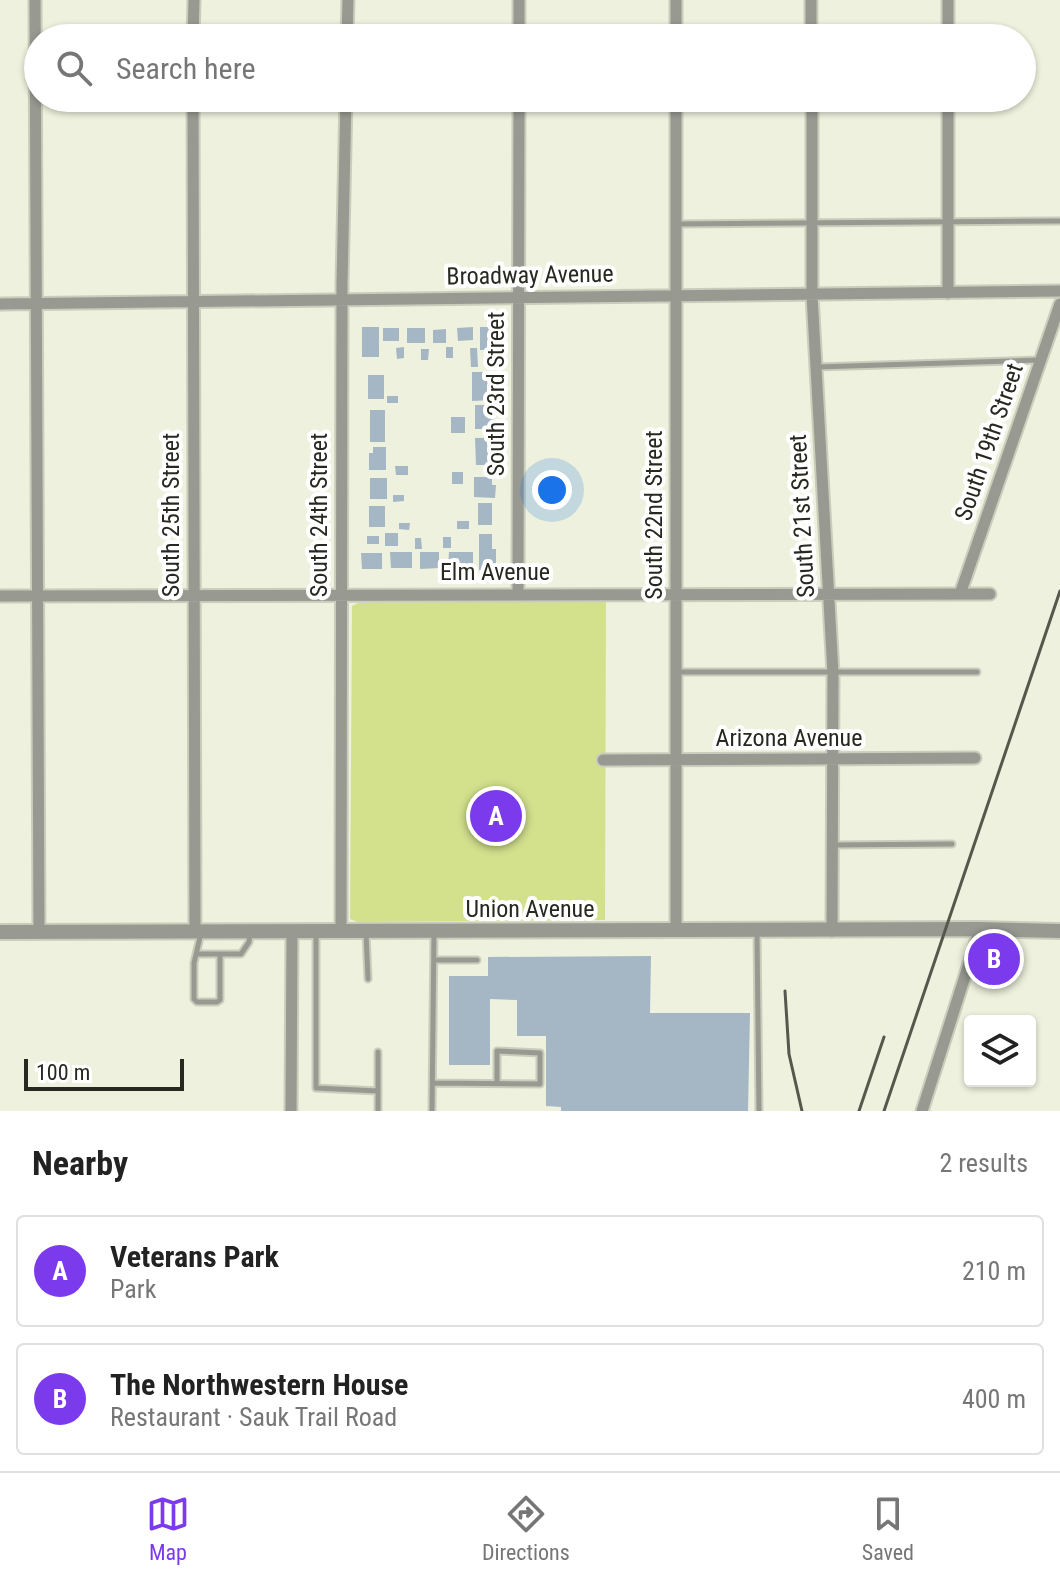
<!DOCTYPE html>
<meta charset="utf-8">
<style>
body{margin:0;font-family:"Roboto Condensed",sans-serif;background:#f2f2f2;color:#222}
.controls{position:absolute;right:24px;bottom:24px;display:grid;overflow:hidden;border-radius:8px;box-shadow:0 2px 6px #0004}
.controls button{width:72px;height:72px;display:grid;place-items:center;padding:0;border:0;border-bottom:2px solid #e0e0e0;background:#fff;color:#222;font:40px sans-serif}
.scale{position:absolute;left:24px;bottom:20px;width:160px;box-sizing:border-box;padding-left:8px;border:4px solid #272921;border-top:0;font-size:22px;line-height:28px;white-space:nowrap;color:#272921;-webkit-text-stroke:6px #fff;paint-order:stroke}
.you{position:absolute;left:552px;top:490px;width:28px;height:28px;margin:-20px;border:6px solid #fff;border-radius:50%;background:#1a73e8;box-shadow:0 0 0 12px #1a73e833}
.badge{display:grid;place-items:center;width:52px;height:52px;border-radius:50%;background:#7c3aed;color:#fff;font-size:26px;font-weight:700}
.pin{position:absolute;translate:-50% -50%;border:4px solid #fff;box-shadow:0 2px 8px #0006}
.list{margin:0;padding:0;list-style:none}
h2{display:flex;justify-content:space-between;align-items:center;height:104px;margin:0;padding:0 32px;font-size:34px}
h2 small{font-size:26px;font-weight:400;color:#767676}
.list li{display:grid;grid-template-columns:52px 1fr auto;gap:24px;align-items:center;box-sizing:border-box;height:112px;margin:0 16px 16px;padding:0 16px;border:2px solid #e0e0e0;border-radius:8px}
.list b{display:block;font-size:30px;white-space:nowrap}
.list p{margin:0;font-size:26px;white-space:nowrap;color:#767676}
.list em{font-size:26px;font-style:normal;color:#767676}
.icon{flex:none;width:44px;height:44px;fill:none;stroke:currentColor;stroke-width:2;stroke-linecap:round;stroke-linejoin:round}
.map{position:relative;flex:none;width:1060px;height:1111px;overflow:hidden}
.search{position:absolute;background:#fff;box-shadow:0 2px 6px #0004;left:24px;right:24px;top:24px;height:88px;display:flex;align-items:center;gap:20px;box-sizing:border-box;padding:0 28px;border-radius:44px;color:#767676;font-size:30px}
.sheet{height:360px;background:#fff}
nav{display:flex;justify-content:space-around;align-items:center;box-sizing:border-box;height:112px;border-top:2px solid #e0e0e0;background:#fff;font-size:22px;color:#767676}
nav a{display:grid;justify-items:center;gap:4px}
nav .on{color:#7c3aed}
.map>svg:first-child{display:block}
.green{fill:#d3e18d}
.building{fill:#a5b7c4}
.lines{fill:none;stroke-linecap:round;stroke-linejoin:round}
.service-casing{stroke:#c9cdbb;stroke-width:9}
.minor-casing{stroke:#c9cdbb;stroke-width:15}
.tertiary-casing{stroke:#c9cdbb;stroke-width:18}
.service{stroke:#989991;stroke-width:5}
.minor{stroke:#989991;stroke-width:11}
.tertiary{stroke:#989991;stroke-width:14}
.rail{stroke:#56584d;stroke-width:3}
.labels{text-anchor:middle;stroke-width:8;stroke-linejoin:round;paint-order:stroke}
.street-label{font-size:24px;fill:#272921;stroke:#fff}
</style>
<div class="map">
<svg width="1060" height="1111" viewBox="0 0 1060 1111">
<rect width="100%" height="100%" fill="#edf1dd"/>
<!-- green -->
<path class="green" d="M606 601 605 920 357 922 350 919 352 606 358 603Z"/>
<!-- building -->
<path class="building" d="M362 327H379V357H362Z
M473 327V340L458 341 457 328Z
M480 327H499V350H480Z
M383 328H399V341H383Z
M407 328H425V343H407Z
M446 329V343H433V330Z
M404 347V358L397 359 396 348Z
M446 347H453V358H446Z
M470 348H477L478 367H471Z
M421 349H429L428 360H421Z
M484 357H496L497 364 484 365Z
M472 372H489V390H492L493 400 472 401Z
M368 375H384V399H368Z
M387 396H398V403H387Z
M475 405H491V413H494V429H475Z
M370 410H385V442H370Z
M451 417H465V433H451Z
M475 438H492V465H476Z
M373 447H386V470H369V453H373Z
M395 466H408V475H396Z
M452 472H463V484H452Z
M474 477H492V485H496L495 498 474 497Z
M370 478H387V499H370Z
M393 495H404V501L393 502Z
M478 503H492V525H478Z
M369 506H385V527H369Z
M457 521H469V529H457Z
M399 523H410L409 530 399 529Z
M385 533H398V546H385Z
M479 534H492V549H496V570H479Z
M367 536H379V544H367Z
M443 537H451V548H443Z
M415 538H421L422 549H415Z
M390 552H412V568H391Z
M420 552H439V568L420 569Z
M449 552H473V569H448Z
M361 553H382V569H362Z
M651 956 650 1013H750L748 1111H561V1107L546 1106V1036H517V1000L490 999V1065H449V976H488V957Z"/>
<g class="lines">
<defs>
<path id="service" d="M677 224 1060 221
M817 367 1039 360
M678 672H977
M833 845 952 844
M757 932 759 1111
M201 933 194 963V999L197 1002H217L220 1000V955
M316 933V1088L378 1091V1052
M366 933 368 979
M196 954H241L249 942 250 932
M434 960H477
M433 1083 540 1084V1053L497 1051V1083
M378 1111V1091
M432 1111 434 933"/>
<path id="minor" d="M35 0 39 932
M676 0V38
M811 0V38
M948 0V38
M193 38 194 0
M347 38 348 0
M519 38V0
M193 98 195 932
M812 98V295L833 673 832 931
M948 98V293
M0 304 1060 291
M518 594 519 98
M960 594 1060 304
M0 596 990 594
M603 760 975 758
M676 931V98
M341 932 342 284 346 98
M291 1111 292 932
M922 1111 980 929"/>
<path id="tertiary" d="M0 932 980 929 1060 931"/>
</defs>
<!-- service casing -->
<use href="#service" class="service-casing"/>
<!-- minor casing -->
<use href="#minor" class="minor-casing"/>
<!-- tertiary casing -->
<use href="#tertiary" class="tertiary-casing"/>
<!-- service -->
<use href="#service" class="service"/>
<!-- minor -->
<use href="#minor" class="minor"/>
<!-- tertiary -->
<use href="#tertiary" class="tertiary"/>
<!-- rail -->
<path class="rail" d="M785 991 789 1054 802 1111
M859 1111 884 1037
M884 1111 1060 591"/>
</g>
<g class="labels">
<!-- street labels -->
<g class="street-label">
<text transform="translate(530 275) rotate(-1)" y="8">Broadway Avenue</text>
<text transform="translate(496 394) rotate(-90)" y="8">South 23rd Street</text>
<text transform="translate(989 442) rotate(-71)" y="8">South 19th Street</text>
<text transform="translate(171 515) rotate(-90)" y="8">South 25th Street</text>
<text transform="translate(319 515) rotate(-90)" y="8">South 24th Street</text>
<text transform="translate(654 515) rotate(-90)" y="8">South 22nd Street</text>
<text transform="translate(802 516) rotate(-93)" y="8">South 21st Street</text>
<text x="495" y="580">Elm Avenue</text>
<text x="789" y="746">Arizona Avenue</text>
<text x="530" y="917">Union Avenue</text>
</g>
</g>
</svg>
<div class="controls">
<button><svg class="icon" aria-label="layers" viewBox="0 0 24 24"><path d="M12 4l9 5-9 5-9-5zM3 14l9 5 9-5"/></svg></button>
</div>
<div class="scale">100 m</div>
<div class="you"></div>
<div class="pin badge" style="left:496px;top:816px">A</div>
<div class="pin badge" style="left:994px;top:959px">B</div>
<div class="search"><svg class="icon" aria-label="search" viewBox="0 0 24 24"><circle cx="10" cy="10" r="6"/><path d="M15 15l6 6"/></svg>Search here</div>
</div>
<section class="sheet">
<h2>Nearby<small>2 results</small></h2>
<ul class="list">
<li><span class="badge">A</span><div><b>Veterans Park</b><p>Park</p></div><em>210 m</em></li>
<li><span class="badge">B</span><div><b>The Northwestern House</b><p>Restaurant · Sauk Trail Road</p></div><em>400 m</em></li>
</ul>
</section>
<nav>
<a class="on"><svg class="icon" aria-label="map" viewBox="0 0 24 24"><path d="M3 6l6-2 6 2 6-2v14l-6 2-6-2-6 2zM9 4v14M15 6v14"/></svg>Map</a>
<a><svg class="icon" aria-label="directions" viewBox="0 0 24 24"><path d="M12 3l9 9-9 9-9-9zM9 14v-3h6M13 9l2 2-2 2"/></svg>Directions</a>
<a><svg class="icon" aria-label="saved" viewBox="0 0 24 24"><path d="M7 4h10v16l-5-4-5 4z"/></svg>Saved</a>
</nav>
